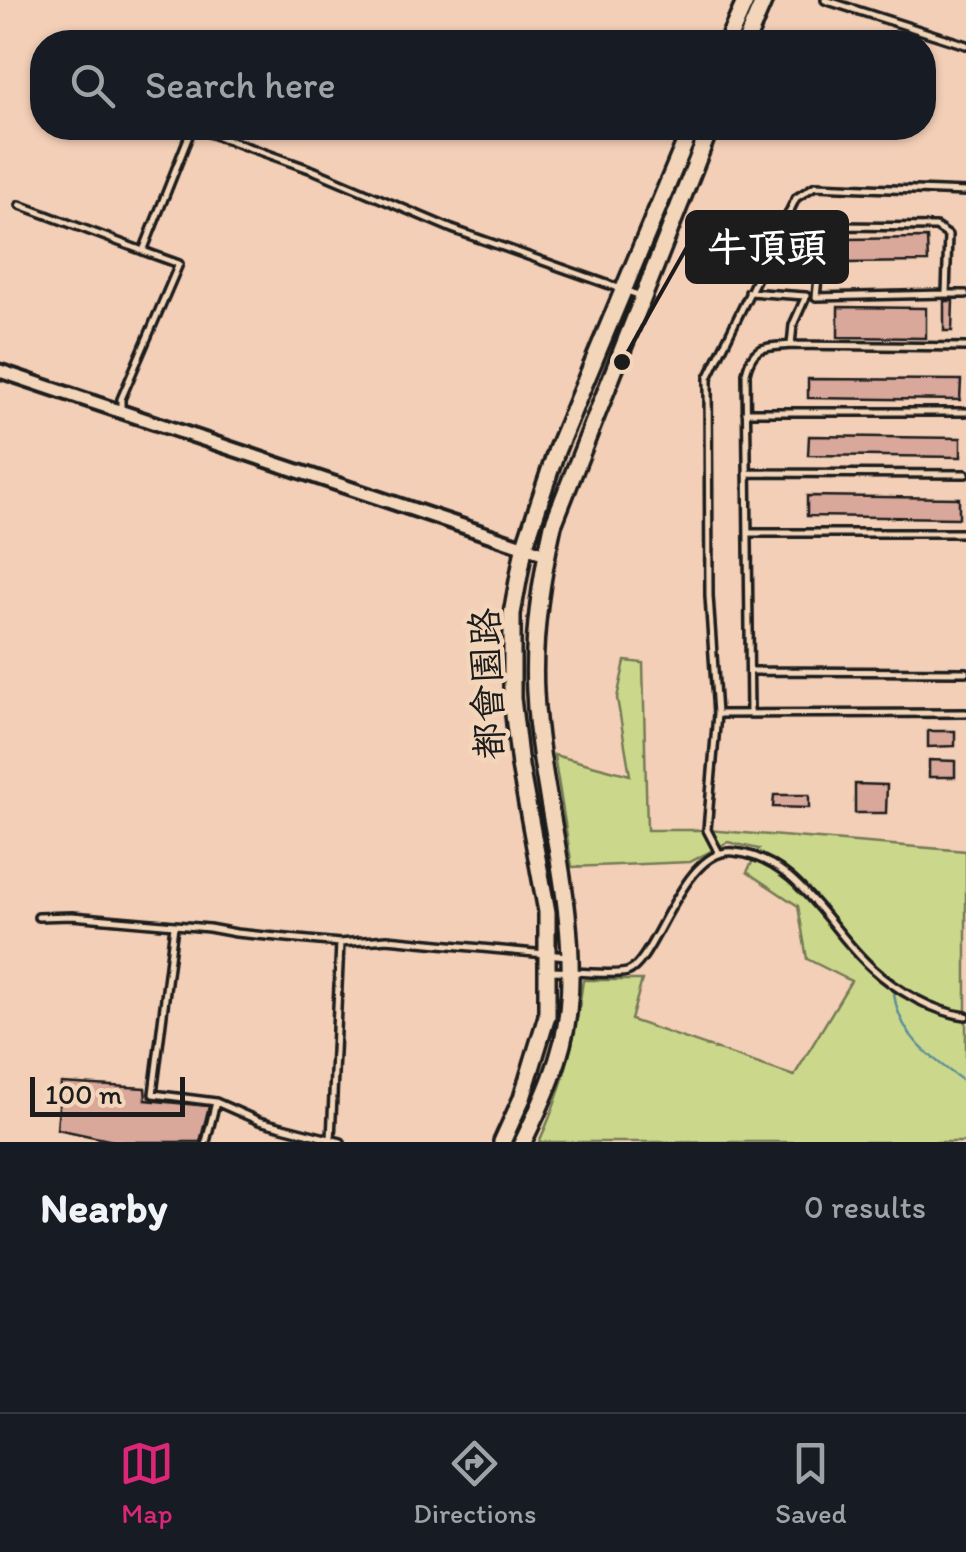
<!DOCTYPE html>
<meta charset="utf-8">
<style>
body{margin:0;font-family:Itim,"LXGW WenKai TC",sans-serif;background:#242831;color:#f1f3f6}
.scale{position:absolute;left:30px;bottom:25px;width:155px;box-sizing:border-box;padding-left:10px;border:5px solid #1c1c1c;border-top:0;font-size:28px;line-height:35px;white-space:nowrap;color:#1c1c1c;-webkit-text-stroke:8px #f3d6ba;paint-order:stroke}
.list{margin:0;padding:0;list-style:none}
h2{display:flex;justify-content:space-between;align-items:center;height:130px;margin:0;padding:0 40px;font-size:42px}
h2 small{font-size:32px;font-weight:400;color:#9ea1a6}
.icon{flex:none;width:55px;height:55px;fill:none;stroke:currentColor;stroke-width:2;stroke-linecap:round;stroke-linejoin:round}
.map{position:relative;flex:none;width:966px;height:1142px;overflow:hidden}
.search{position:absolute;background:#171b24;box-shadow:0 2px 8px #0004;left:30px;right:30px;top:30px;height:110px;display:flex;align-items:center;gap:25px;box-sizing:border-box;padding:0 35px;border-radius:40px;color:#9ea1a6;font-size:38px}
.sheet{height:270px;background:#171b24}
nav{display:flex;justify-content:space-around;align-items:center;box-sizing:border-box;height:140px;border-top:2px solid #363941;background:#171b24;font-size:28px;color:#9ea1a6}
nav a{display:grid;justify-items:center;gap:5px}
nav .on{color:#db2777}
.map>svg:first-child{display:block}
.green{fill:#cbd88c;stroke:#747a54;stroke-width:2.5}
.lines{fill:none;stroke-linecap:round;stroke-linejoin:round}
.stream{stroke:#5f8f97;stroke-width:2.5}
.building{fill:#d9a89b;stroke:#1c1c1c;stroke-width:2.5}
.lane-casing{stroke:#1c1c1c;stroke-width:12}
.street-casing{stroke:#1c1c1c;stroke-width:19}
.secondary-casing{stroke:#1c1c1c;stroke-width:22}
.lane{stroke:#f3d6ba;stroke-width:5}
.street{stroke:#f3d6ba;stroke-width:11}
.secondary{stroke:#f3d6ba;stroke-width:15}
.labels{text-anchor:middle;stroke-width:9;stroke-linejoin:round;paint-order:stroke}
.street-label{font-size:38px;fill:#1c1c1c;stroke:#f3d6ba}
.leader{fill:none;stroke:#1c1c1c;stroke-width:4}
.callout-dot{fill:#1c1c1c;stroke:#f3d6ba;stroke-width:4}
.callout{fill:#1c1c1c;stroke:#1c1c1c;stroke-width:4}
.callout-label{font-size:40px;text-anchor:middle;font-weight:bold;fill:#fff}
</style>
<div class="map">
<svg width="966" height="1142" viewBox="0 0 966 1142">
<rect width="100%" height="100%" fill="#f4cfb7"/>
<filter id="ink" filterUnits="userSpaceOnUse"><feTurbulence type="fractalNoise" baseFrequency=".01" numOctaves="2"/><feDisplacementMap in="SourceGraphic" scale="20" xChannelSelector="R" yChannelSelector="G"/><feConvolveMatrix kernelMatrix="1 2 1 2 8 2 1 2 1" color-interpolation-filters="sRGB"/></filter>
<g filter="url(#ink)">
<!-- green -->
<path class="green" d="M625 661 643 663 647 830H707L966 851V1142H539C563 1091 576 1036 583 980H642L631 1020 794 1076 851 981 807 959 798 906 747 872 759 849 728 842 690 862 572 867 554 755 630 775 617 698Z"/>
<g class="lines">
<!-- stream -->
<path class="stream" d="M894 994C900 1038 932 1058 966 1083"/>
</g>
<!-- building -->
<path class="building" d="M927 238 928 262 844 263V239Z
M944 301H953L952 331H944Z
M838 307 926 308V338L838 337Z
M808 379 961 380 960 400 808 398Z
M809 436 961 438V457L808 455Z
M807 496 959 498V518L807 516Z
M928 731H955V746L928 747Z
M929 760 955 761V777H929Z
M855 784 887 785 886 813H855Z
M774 795H809V808L773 807Z
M61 1083 145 1088 146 1100 209 1106 200 1142H118L57 1129Z"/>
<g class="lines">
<defs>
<path id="lane" d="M825 0 966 45
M195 128 315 171 452 229 641 296
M20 205 143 251 192 128
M749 292 805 296
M816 297 823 229 837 226 936 227 948 235 946 294H966
M816 297 945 294
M791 345 966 347
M121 410V399L179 264 143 251
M746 412H966
M747 473 966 474
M748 533H966
M750 671 966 672
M750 713 746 373C753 344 764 348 791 345L793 325 806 296
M717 714 966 713
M719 853 707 830 717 714 709 596 708 378 796 198 815 186 966 192
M38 917 72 916 209 928 236 933 340 943 387 939 567 956
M174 926 153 1094 216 1102 259 1121 341 1142
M550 971C567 971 612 976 627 972 655 964 682 847 734 852 798 858 829 930 872 968 896 990 933 1012 966 1016
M331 1139 340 943
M206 1142 216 1102"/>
<path id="street" d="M0 371 546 554"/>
<path id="secondary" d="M727 42 746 0
M746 42 764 0
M502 1142 522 1098 547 1016V912L520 766 512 698V614L524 548 557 449 691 128
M523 1142C543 1101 563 1058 568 1012 580 904 540 799 535 692 532 636 541 579 553 525L710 128"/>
</defs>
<!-- lane casing -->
<use href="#lane" class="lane-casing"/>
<!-- street casing -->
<use href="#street" class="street-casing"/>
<!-- secondary casing -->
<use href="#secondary" class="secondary-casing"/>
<!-- lane -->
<use href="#lane" class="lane"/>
<!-- street -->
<use href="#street" class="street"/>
<!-- secondary -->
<use href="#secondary" class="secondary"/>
</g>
</g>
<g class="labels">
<!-- street labels -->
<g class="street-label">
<text transform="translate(487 684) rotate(-92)" y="13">都會園路</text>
</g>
</g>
<!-- callouts -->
<path class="leader" d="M622 362L687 247"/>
<circle class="callout-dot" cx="622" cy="362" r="10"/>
<rect class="callout" x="687" y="212" width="160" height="70" rx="10"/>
<g class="callout-label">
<text x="767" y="261">牛頂頭</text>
</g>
</svg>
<div class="scale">100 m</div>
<div class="search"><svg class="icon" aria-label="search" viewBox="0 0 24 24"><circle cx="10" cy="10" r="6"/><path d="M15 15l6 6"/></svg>Search here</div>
</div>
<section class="sheet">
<h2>Nearby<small>0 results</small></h2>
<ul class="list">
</ul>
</section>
<nav>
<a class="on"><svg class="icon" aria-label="map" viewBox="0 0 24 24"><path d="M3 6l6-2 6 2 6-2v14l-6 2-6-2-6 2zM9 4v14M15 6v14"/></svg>Map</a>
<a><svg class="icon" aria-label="directions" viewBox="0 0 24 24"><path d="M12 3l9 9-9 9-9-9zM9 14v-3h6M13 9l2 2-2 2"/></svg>Directions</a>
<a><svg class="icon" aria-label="saved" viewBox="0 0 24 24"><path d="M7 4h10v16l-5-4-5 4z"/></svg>Saved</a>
</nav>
